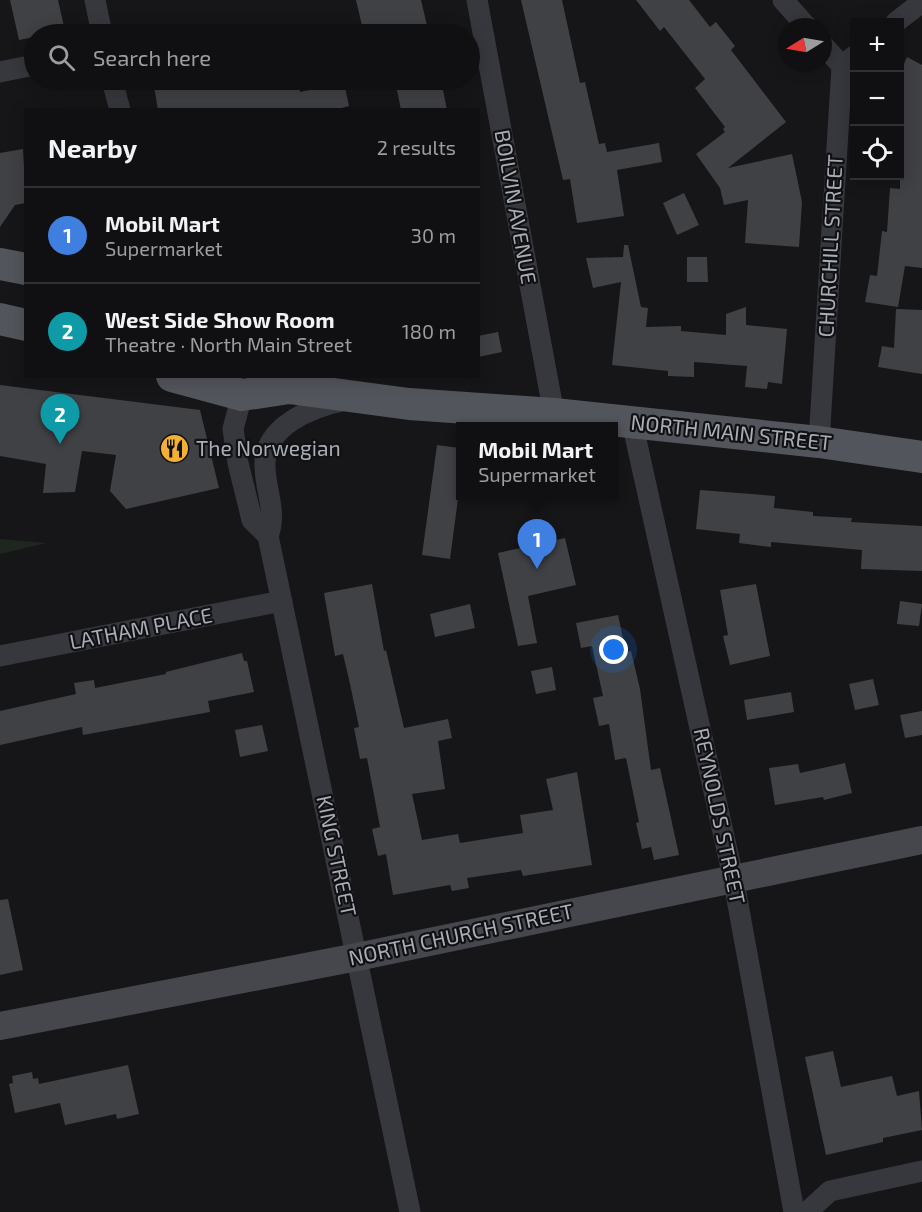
<!DOCTYPE html>
<meta charset="utf-8">
<style>
body{margin:0;font-family:"Exo 2",sans-serif;background:#1e1e20;color:#f1f3f6}
.controls{position:absolute;right:18px;top:18px;display:grid;overflow:hidden;border-radius:0px;box-shadow:0 3px 15px #0003}
.controls button{width:54px;height:54px;display:grid;place-items:center;padding:0;border:0;border-bottom:2px solid #303032;background:#101012;color:#f1f3f6;font:30px sans-serif}
.compass{position:absolute;left:778px;top:18px;width:54px;height:54px;border-radius:50%;background:#101012;box-shadow:0 3px 15px #0003;rotate:259deg}
.you{position:absolute;left:614px;top:650px;width:21px;height:21px;margin:-15px;border:4px solid #fff;border-radius:50%;background:#1a73e8;box-shadow:0 0 0 9px #1a73e833}
.badge{display:grid;place-items:center;width:39px;height:39px;border-radius:50%;background:#f2b134;color:#fff;font-size:20px;font-weight:700}
.pin{position:absolute;translate:-50% -50px;filter:drop-shadow(0 2px 3px #0008)}
.pin::after{content:'';position:absolute;top:32px;width:21px;height:18px;background:inherit;clip-path:polygon(0 0,100% 0,50% 100%)}
.popup{position:absolute;left:456px;top:422px;width:162px;height:78px;box-sizing:border-box;display:grid;place-content:center;border-radius:0px;background:#101012;filter:drop-shadow(0 2px 4px #0005);font-size:20px;white-space:nowrap;color:#9c9d9f}
.popup b{font-size:22px;color:#f1f3f6}
.popup::after{content:'';position:absolute;left:50%;top:100%;margin-left:-12px;border:12px solid transparent;border-top-color:#101012}
.list{margin:0;padding:0;list-style:none}
h2{display:flex;justify-content:space-between;align-items:center;height:78px;margin:0;padding:0 24px;font-size:26px}
h2 small{font-size:20px;font-weight:400;color:#9c9d9f}
.list li{display:grid;grid-template-columns:39px 1fr auto;gap:18px;align-items:center;box-sizing:border-box;height:96px;padding:0 24px;border-top:2px solid #303032}
.list b{display:block;font-size:22px;white-space:nowrap}
.list p{margin:0;font-size:20px;white-space:nowrap;color:#9c9d9f}
.list em{font-size:20px;font-style:normal;color:#9c9d9f}
.icon{flex:none;width:33px;height:33px;fill:none;stroke:currentColor;stroke-width:2;stroke-linecap:round;stroke-linejoin:round}
.map{position:relative;flex:none;width:922px;height:1212px;overflow:hidden}
.search{position:absolute;background:#101012;box-shadow:0 3px 15px #0003;left:24px;top:24px;width:456px;height:66px;display:flex;align-items:center;gap:15px;box-sizing:border-box;padding:0 21px;border-radius:33px;color:#9c9d9f;font-size:22px}
.panel{position:absolute;background:#101012;box-shadow:0 3px 15px #0003;left:24px;top:108px;width:456px;height:270px;border-radius:0px}
.map>svg:first-child{display:block}
.green{fill:#1e261f}
.building{fill:#404145}
.lines{fill:none;stroke-linecap:round;stroke-linejoin:round}
.street{stroke:#37383d;stroke-width:21}
.secondary{stroke:#45474d;stroke-width:28}
.primary{stroke:#53555c;stroke-width:32}
.labels{text-anchor:middle;stroke-width:4.5;stroke-linejoin:round;paint-order:stroke}
.street-label{font-size:21px;fill:#a8adb8;stroke:#111113}
.poi-label{font-size:21px;fill:#a8adb8;stroke:#111113;text-anchor:start}
</style>
<div class="map">
<svg width="922" height="1212" viewBox="0 0 922 1212">
<rect width="100%" height="100%" fill="#161618"/>
<!-- green -->
<path class="green" d="M0 539 47 543 0 554Z"/>
<!-- building -->
<path class="building" d="M10 0H58L65 31 34 34V37L19 40Z
M356 0H421L429 34H364Z
M521 0H562L580 83 585 82 599 144 605 143 607 152 659 143 662 162 617 170 624 216 577 223 570 179 563 180Z
M636 0H689L710 27 716 22 735 46 731 50 786 122 728 168 792 154 802 202 799 247 745 243 748 200 724 205 720 188 696 154 725 132 723 129 725 127 695 88 705 79 664 27 660 31Z
M907 57 922 65V268L905 266 898 307 865 302 870 275 877 276 882 231 887 232 890 188 900 189V73Z
M153 80H298L300 92 344 83 349 106 334 110H158Z
M395 80H441L447 110H401Z
M23 149 26 203 15 205 0 227V153Z
M684 193 699 225 677 235 663 203Z
M624 245H628L641 307 648 308 646 327 681 326V331L726 335V314L746 307V325L787 329 782 384 768 382 767 389 745 387 747 366 694 362V377L668 376V371L612 365 621 282 593 288 586 258 623 257Z
M687 257H707L708 282H687Z
M896 309 922 310V374L878 367 882 346 894 348Z
M498 332 502 352 478 357V336Z
M0 385 200 410 219 488 126 509 110 491 116 455 82 451 75 492 43 493 46 464 0 456Z
M437 445 460 448V484L450 559 422 555Z
M700 490 775 496 774 508 813 512V516L852 518 851 522 922 526V571L861 569 862 550 771 542V547L739 543 740 534 696 529Z
M565 538 576 585 528 596 537 643 518 646 498 553Z
M372 584 384 651 386 650 404 728 448 719 452 738 438 741 445 789 412 794 422 840 458 834 460 843 523 833 520 815 553 810 546 779 577 772 592 865 523 876 521 870 467 878 469 888 452 891 450 885 393 895 386 854 378 856 372 829 380 827 367 758 360 759 354 728 359 727 350 684 343 654 335 656 324 593Z
M756 584 770 656 730 665 723 636 728 635 720 590Z
M900 601 922 604 919 626 897 624Z
M470 604 475 628 435 637 430 614Z
M618 615 626 652 631 651 640 689 651 770 660 768 679 855 654 860 651 847 642 849 636 823 639 822 626 758 615 760 609 724 599 726 593 698 603 696 592 646 581 648 576 623Z
M242 653 244 661H247L254 692 208 701 210 712 83 735 82 727 0 745V711L76 694 74 683 94 680 95 688 166 674V672Z
M552 667 556 690 536 694 531 671Z
M873 679 879 705 855 710 849 684Z
M791 692 794 712 747 720 744 700Z
M922 711V735L905 738 900 715Z
M262 725 268 751 240 757 235 730Z
M845 763 852 793 824 800 823 797 775 805 769 768 798 764 800 773Z
M8 899 23 970 0 975V900Z
M833 1051 841 1087 892 1076 897 1096 919 1091 922 1130 883 1138V1142L826 1155 805 1057Z
M128 1065 139 1114 117 1119 116 1114 65 1125 60 1103 15 1113 9 1084 13 1083 12 1076 32 1072 33 1079 38 1078 39 1084Z"/>
<g class="lines">
<!-- street -->
<path class="street" d="M95 0 102 34
M477 0 554 414
M783 0 807 27
M896 22 922 2
M823 45 842 66
M0 72 34 65
M112 80 120 110
M242 395 233 429 238 463 252 520 268 536
M346 400C312 407 262 426 265 468 266 492 277 513 268 536L410 1212
M632 422 733 877 794 1212
M819 442 842 66 854 56
M0 656 282 601
M807 1212 830 1191 922 1171"/>
<!-- secondary -->
<path class="secondary" d="M0 1026 357 957 922 840"/>
<!-- primary -->
<path class="primary" d="M0 264 26 269
M0 319 26 325
M172 376 242 395 289 388 409 404 554 414 819 442 922 457"/>
</g>
<!-- icons -->
<defs>
<symbol id="restaurant-disc" viewBox="-11 -11 22 22"><circle r="9.5" fill="#f2b134" stroke="#111113"/><path d="M-5-6h1v4h1v-4h1v4h1v-4h1v5L-1.5 .5V6h-2V.5L-5-1ZM5-6V6H3V1.5H1.5Q1.5-4 5-6Z" fill="#111"/></symbol>
</defs>
<g fill-rule="evenodd">
<use href="#restaurant-disc" x="158" y="432" width="33" height="33"/>
</g>
<g class="labels">
<!-- street labels -->
<g class="street-label">
<text transform="translate(515 207) rotate(80)" y="7">BOILVIN AVENUE</text>
<text transform="translate(831 246) rotate(-87)" y="7">CHURCHILL STREET</text>
<text transform="translate(731 433) rotate(6)" y="7">NORTH MAIN STREET</text>
<text transform="translate(141 629) rotate(-11)" y="7">LATHAM PLACE</text>
<text transform="translate(719 816) rotate(78)" y="7">REYNOLDS STREET</text>
<text transform="translate(336 856) rotate(78)" y="7">KING STREET</text>
<text transform="translate(461 935) rotate(-12)" y="7">NORTH CHURCH STREET</text>
</g>
<!-- poi labels -->
<g class="poi-label">
<text x="196" y="456">The Norwegian</text>
</g>
</g>
</svg>
<div class="controls">
<button>+</button>
<button>−</button>
<button><svg class="icon" aria-label="locate" viewBox="0 0 24 24"><circle cx="12" cy="12" r="6"/><path d="M12 2v4M12 18v4M2 12h4M18 12h4"/></svg></button>
</div>
<svg class="compass" viewBox="-18 -18 36 36"><path d="M0-13l5 13h-10z" fill="#e53935"/><path d="M0 13l5-13h-10z" fill="#9c9d9f"/></svg>
<div class="you"></div>
<div class="pin badge" style="left:537px;top:569px;background:#3f7fe0">1</div>
<div class="popup"><b>Mobil Mart</b>Supermarket</div>
<div class="pin badge" style="left:60px;top:444px;background:#0f9aa8">2</div>
<div class="search"><svg class="icon" aria-label="search" viewBox="0 0 24 24"><circle cx="10" cy="10" r="6"/><path d="M15 15l6 6"/></svg>Search here</div>
<section class="panel">
<h2>Nearby<small>2 results</small></h2>
<ul class="list">
<li><span class="badge" style="background:#3f7fe0">1</span><div><b>Mobil Mart</b><p>Supermarket</p></div><em>30 m</em></li>
<li><span class="badge" style="background:#0f9aa8">2</span><div><b>West Side Show Room</b><p>Theatre · North Main Street</p></div><em>180 m</em></li>
</ul>
</section>
</div>
